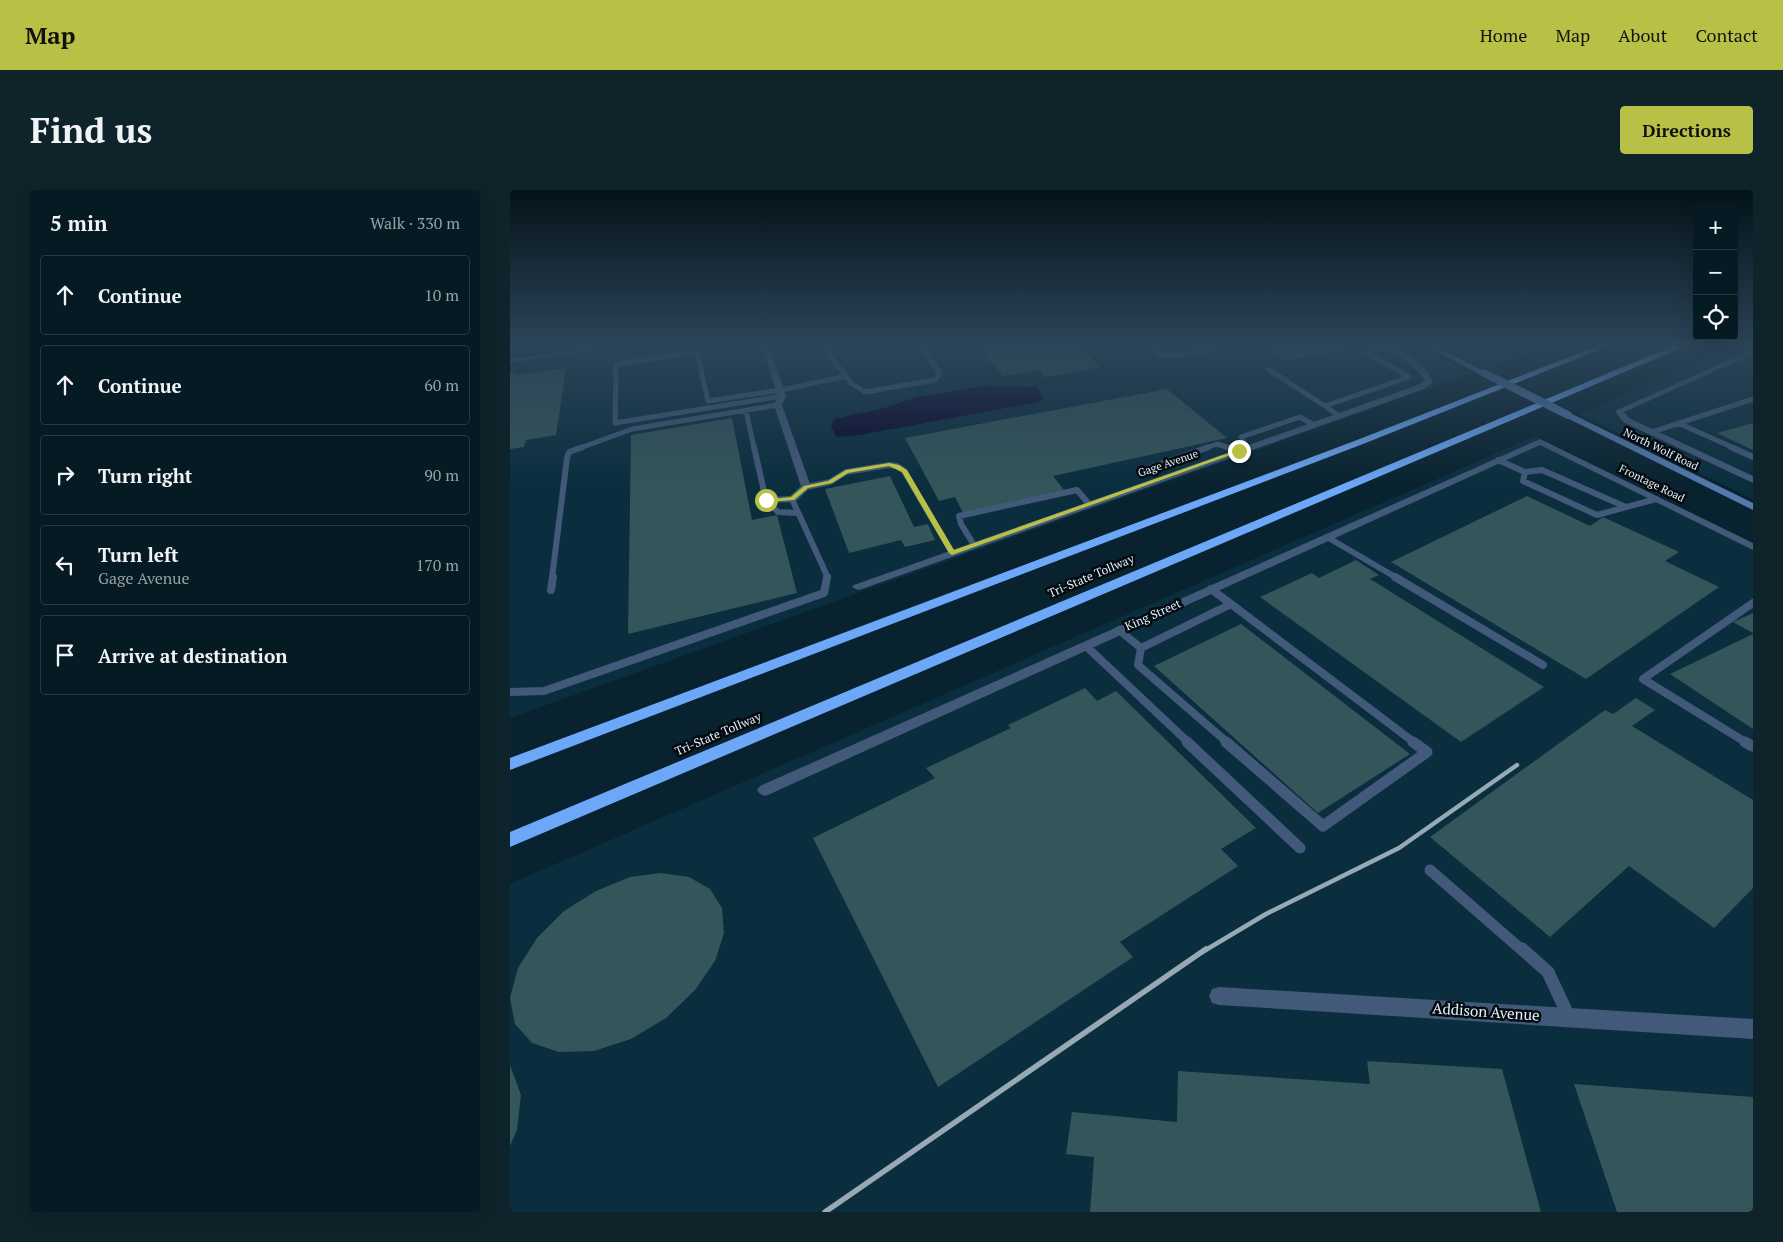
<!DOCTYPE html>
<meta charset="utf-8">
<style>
body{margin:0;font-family:"PT Serif",serif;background:#0f232b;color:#f1f3f6}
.controls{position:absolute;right:15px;top:15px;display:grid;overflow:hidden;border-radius:5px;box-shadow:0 5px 20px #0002}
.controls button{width:45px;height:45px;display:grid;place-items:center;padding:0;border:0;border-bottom:1px solid #273841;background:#061a23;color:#f1f3f6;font:25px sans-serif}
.stop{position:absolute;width:15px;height:15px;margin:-11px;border:4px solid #b9c046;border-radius:50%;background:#fff}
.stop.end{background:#b9c046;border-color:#fff;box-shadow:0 1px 5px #0008}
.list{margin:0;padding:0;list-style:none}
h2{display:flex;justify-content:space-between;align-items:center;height:65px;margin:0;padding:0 20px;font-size:21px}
h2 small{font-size:16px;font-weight:400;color:#98a1a6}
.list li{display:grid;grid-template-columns:32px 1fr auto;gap:15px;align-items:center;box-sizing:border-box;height:80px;margin:0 10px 10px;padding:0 10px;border:1px solid #273841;border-radius:5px}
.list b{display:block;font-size:19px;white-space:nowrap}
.list p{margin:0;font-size:16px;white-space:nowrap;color:#98a1a6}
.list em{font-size:16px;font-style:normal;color:#98a1a6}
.icon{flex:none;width:28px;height:28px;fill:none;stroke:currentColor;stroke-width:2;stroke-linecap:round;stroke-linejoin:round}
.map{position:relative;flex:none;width:1243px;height:1022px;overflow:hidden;border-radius:5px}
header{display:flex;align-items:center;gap:30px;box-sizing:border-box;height:70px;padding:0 25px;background:#b9c046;color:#111}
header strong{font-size:24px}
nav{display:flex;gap:28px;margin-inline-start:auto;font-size:18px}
.intro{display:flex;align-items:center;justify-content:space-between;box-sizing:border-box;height:120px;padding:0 30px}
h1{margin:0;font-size:35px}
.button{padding:12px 22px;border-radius:5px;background:#b9c046;color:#111;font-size:18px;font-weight:700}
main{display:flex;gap:30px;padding:0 30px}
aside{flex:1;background:#061a23;border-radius:5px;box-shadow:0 5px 20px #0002}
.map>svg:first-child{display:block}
.built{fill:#0a2e3e}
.water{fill:#0a062b}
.building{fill:#34555a}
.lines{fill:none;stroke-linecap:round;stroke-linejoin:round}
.service-far4{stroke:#425979;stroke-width:5}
.service-far3{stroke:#425979;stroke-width:6}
.service-far2{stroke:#425979;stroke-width:8}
.service-far1{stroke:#425979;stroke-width:11}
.service{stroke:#425979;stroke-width:13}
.minor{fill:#425979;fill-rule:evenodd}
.secondary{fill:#5479ac;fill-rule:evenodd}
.motorway{fill:#6da8f8;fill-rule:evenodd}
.rail-far1{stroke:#97aab4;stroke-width:4.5}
.rail{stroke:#97aab4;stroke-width:5.5}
.secondary-bridge{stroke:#5479ac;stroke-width:8}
.route{fill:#b9c046}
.labels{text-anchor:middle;stroke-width:5;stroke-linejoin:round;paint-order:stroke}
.far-street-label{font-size:11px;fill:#e4f3fc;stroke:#030b10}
.street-label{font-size:12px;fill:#e4f3fc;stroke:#030b10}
.near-street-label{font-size:15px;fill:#e4f3fc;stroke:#030b10}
</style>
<header>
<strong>Map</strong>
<nav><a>Home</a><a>Map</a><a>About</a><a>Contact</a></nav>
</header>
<div class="intro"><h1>Find us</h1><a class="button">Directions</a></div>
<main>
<aside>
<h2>5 min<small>Walk · 330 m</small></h2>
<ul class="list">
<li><svg class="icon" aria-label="ahead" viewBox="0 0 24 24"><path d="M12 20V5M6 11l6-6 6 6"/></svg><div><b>Continue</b></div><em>10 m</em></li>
<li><svg class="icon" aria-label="ahead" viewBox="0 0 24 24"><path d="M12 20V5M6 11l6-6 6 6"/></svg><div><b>Continue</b></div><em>60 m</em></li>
<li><svg class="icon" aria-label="right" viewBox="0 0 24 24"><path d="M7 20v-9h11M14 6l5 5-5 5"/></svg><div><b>Turn right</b></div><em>90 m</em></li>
<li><svg class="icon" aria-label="left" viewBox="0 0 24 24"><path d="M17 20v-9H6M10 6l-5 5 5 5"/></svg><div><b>Turn left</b><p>Gage Avenue</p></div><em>170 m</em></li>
<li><svg class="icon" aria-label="arrive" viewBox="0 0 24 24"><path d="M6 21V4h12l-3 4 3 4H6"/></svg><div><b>Arrive at destination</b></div></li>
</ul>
</aside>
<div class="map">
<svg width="1243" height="1022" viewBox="0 0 1243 1022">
<rect width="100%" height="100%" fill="#08222f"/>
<!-- built -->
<path class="built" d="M135 154H906L961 183 0 528V173Z
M925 154H1044L976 179Z
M1227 154H1243V309L1069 224Z
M1025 246 1243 359V1022H0V694Z"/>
<!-- water -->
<path class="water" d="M474 196 527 197 534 208 528 212 350 245 327 247 321 237 324 229 374 218 407 207Z"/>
<!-- building -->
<path class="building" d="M466 154H567L591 177 535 187 529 180 493 186Z
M751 154H825L835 160 777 171Z
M56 178 46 245 16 250 14 257 0 259V183L5 182V185Z
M657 199 717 248 543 286 554 300 453 323 445 307 429 311 395 248Z
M222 228 242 330 267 325 287 403 118 444 121 245Z
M1243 233V260L1207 243Z
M380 286 404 337 418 334 425 350 395 357 391 350 339 363 315 299Z
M1017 306 1080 336 1093 327 1169 362 1155 371 1209 397 1076 489 881 372Z
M846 370 869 385 860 389 1034 497 951 552 750 407 802 383 809 388Z
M1243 423V443L1223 432Z
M731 434 900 564 808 623 644 476Z
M1243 444V539L1160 484Z
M575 498 587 511 606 501 746 638 711 659 728 676 610 752 623 767 428 897 303 648 425 588 416 578 501 538 498 535Z
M1126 508 1145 520 1122 536 1243 610V698L1204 738 1119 676 1040 747 920 647 1095 520 1103 524Z
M151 683 179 687 200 699 212 718 214 743 205 771 185 800 156 828 121 849 84 861 49 862 22 853 5 834 0 808 8 778 27 748 54 721 86 701 120 687Z
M857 871 992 879 1031 1022H580L584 967 556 964 562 922 667 932 668 881 860 894Z
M0 875 11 905 7 940 0 956Z
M1064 894 1243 907V1022H1107Z"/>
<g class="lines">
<!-- service-far4 -->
<path class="service-far4" d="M311 154 341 193 355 202 425 190 430 183 409 154
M636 154 649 165H670L726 154
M846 154H854
M758 179 815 216
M272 206 105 233 106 174 187 162 198 211 271 200 337 186
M236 221 244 258
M829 226 815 216 899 187 856 162 880 158
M1168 233 1224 258
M1142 242 1243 209
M70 258 122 239 268 215
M695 258 707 254 720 258
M738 258 731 247 790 227 804 235"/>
<!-- service-far3 -->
<path class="service-far3" d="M244 257 256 310 282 309 318 388
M716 257 729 261
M1221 257 1243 267
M988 270 1015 282 1032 280 1116 317
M636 279 699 257
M1015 282 1013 291 1087 325 1146 309
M296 297 320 292 336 282 379 275 387 276 394 281 442 363
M256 310 268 322 288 323
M817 347 887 388
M464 355 451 334 449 326 567 300 579 314
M42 388 57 268 59 262 73 257"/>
<!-- service-far2 -->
<path class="service-far2" d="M885 387 1033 475
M41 400 43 387
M721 414 905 553
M609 440 631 458 721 414 701 399
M576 456 679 553
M631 458 628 475 718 553
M1 502 34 501 314 403 317 387
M1237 553 1133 489 1243 413"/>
<!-- service-far1 -->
<path class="service-far1" d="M677 552 790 658
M716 552 813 636 917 562 903 552
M1235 552 1242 556
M920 680 1013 761"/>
<!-- service -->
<path class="service" d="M1012 759 1038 782 1059 827"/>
<!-- minor -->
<path class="minor" d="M103 154H124L0 173V169Z
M251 154H258L276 206 272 215 301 297 286 311 282 312 277 309 291 296 264 215 268 206Z
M871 154C873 154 876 154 879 154 890 157 923 181 922 193L914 199 352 399 348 400 342 397 344 395 908 195 915 190 904 177Z
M1243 159V164L1114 222 1119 228 1243 286V293L1113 232 1105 221Z
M1030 249 1243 353V360L1030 255 260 604 255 606 250 604 247 600 250 596Z
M709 797 1243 829V849L709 815 702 813 699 806 702 799Z"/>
<!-- secondary -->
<path class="secondary" d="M912 154H921L978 183 971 185Z
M1058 222 1243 313V320L1055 227V223Z"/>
<!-- motorway -->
<path class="motorway" d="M1092 154H1104L853 254 0 580V568L847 250Z
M1168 154H1180L0 657V642Z"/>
<!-- rail-far1 -->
<path class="rail-far1" d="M694 761 756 724 889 658 1007 575"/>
<!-- rail -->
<path class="rail" d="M315 1022 696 759"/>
<!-- secondary-bridge -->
<path class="secondary-bridge" d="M974 183 1058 225"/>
</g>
<!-- sky -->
<linearGradient id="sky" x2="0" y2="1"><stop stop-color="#04131a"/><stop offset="0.52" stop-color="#2c4458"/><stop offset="1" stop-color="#2c4458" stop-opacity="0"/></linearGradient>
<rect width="1243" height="297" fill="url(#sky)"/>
<!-- route -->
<path class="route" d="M727 260 732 261 442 365 439 363 392 282 379 276 338 283 322 293 298 298 284 310 256 312 253 310 281 307 294 296 318 291 336 280 379 273 389 275 397 280 444 360Z"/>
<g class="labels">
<!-- far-street labels -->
<g class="far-street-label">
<text transform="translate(1151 259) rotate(26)" y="4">North Wolf Road</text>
<text transform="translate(658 273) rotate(-19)" y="4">Gage Avenue</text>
<text transform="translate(1142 293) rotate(26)" y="4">Frontage Road</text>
</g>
<!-- street labels -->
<g class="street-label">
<text transform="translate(581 386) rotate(-23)" y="4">Tri-State Tollway</text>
<text transform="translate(643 425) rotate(-24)" y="4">King Street</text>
<text transform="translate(208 544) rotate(-23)" y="4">Tri-State Tollway</text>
</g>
<!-- near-street labels -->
<g class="near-street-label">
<text transform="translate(976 822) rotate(4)" y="5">Addison Avenue</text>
</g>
</g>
</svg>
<div class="controls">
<button>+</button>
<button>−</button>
<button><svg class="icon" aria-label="locate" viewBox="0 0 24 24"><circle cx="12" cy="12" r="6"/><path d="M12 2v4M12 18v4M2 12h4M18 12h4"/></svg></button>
</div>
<div class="stop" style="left:256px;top:310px"></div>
<div class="stop end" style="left:729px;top:261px"></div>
</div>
</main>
